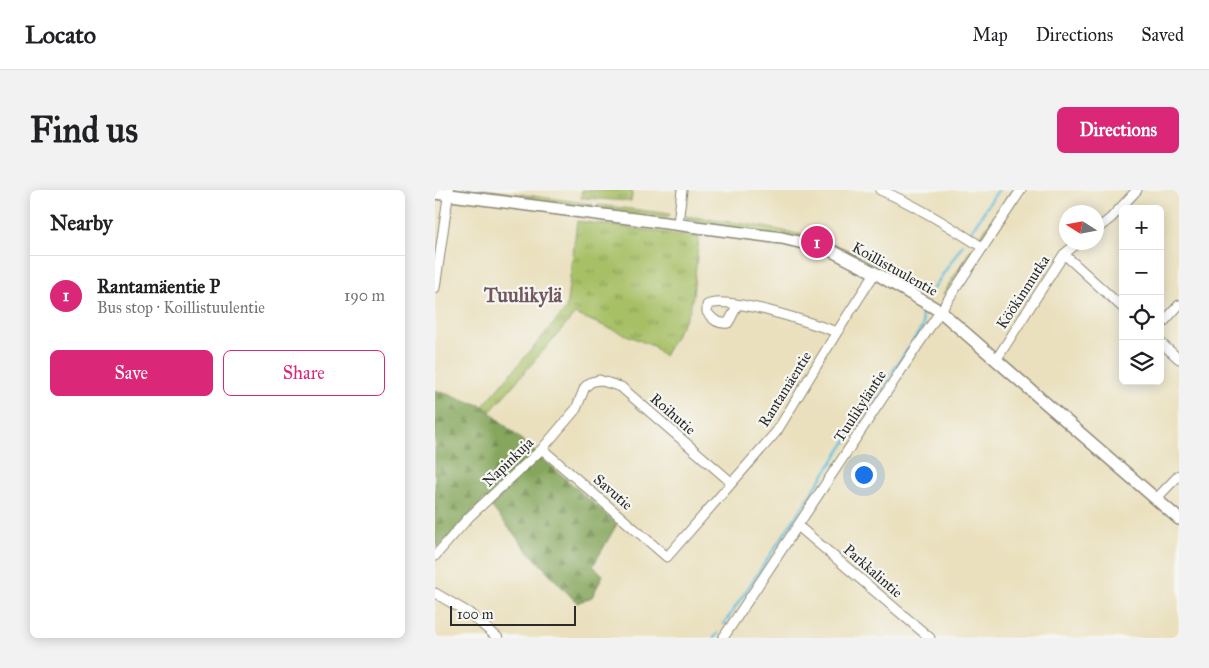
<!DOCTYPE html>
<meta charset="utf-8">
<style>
body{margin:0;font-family:"IM FELL Great Primer",serif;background:#f2f2f2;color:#202124}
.controls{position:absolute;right:15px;top:15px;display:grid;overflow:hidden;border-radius:8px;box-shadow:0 2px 12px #0003}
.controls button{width:45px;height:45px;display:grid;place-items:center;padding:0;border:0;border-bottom:1px solid #e0e0e0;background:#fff;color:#202124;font:25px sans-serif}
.compass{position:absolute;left:624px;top:15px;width:45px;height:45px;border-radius:50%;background:#fff;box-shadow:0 2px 12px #0003;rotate:281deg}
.scale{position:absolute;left:15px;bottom:12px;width:126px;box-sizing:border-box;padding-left:5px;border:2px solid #2b2b2b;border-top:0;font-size:14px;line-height:18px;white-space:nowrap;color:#2b2b2b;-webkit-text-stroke:4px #f6f6f2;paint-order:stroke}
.you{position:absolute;left:428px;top:284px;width:18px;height:18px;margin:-12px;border:4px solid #fff;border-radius:50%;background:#1a73e8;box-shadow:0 0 0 8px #1a73e833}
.badge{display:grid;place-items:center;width:32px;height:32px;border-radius:50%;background:#db2777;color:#fff;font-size:16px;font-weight:700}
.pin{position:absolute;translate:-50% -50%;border:2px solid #fff;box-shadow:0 1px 5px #0006}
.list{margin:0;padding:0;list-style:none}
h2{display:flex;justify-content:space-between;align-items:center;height:65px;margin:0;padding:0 20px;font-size:21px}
h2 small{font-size:16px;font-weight:400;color:#757577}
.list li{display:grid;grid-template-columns:32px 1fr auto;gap:15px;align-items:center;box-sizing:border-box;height:80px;padding:0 20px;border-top:1px solid #e0e0e0}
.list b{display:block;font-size:19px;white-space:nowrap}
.list p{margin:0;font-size:16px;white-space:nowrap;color:#757577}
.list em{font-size:16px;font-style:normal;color:#757577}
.actions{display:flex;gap:10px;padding:15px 20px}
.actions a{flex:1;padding:11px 0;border:1px solid #db2777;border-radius:8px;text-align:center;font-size:18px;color:#db2777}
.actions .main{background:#db2777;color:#fff}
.icon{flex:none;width:28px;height:28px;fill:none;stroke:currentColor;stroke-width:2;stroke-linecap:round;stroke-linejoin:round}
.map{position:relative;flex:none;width:744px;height:448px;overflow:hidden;border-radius:8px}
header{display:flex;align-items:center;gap:30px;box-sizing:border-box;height:70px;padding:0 25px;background:#fff;border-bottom:1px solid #e0e0e0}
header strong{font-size:24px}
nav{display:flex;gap:28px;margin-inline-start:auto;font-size:18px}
.intro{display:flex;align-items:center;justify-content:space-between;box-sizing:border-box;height:120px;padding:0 30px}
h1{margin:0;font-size:35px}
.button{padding:12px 22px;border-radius:8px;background:#db2777;color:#fff;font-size:18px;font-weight:700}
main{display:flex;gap:30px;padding:0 30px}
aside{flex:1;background:#fff;border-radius:8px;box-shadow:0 2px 12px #0003}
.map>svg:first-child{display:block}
.grass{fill:url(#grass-tufts);stroke:#697648}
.forest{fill:url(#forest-firs);stroke:#586843}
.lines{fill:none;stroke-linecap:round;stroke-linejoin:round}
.stream{stroke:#60bede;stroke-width:2.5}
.minor-casing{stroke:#8a8674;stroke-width:11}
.tertiary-casing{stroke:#8a8674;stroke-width:14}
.minor{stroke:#fff;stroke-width:9}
.tertiary{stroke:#fff;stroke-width:11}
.labels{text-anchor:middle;stroke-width:4.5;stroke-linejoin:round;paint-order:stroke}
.street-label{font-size:15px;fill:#2b2b2b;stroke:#f6f6f2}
.district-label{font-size:20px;font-weight:bold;fill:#725660;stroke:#f6f6f2}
</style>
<header>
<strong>Locato</strong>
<nav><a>Map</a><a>Directions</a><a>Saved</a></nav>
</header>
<div class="intro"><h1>Find us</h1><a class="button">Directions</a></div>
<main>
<aside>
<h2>Nearby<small></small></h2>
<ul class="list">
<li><span class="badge">1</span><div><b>Rantamäentie P</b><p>Bus stop · Koillistuulentie</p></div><em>190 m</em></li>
</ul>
<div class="actions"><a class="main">Save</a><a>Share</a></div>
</aside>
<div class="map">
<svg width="744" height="448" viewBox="0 0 744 448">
<defs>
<pattern id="grass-tufts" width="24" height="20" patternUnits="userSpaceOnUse" patternTransform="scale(1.25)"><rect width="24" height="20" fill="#a7c066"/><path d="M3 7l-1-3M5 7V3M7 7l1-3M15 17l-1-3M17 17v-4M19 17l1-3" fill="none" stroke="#889c54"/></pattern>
<pattern id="forest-firs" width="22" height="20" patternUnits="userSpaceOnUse" patternTransform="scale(1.25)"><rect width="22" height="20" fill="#85a65b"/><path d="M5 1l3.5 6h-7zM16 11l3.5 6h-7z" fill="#6d874b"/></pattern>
</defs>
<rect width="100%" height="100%" fill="#f6f6f2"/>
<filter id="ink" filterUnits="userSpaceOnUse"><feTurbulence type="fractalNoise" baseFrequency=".02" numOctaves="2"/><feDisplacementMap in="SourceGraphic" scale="10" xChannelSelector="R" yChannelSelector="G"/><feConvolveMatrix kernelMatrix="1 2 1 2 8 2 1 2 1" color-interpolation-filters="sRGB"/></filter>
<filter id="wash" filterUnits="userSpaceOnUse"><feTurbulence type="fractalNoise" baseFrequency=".0096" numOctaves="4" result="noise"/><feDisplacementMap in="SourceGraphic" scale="20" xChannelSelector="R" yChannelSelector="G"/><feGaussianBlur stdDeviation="1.12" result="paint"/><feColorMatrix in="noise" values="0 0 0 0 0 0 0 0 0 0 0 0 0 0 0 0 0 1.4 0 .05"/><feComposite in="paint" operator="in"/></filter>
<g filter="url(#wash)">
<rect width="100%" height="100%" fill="#eae0bd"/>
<!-- grass -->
<path class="grass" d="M37 0H53L157 14V18L37 2Z
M147 0H198L196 11 146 8Z
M577 0H580L549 46 545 47Z
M163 15 236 24 231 28 162 19Z
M249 26C308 34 366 39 421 63L420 66 393 56 252 30Z
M142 31 264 47 258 105 255 120 229 166 218 156 140 124 55 222 48 216 131 119Z
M536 59 537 64 510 104H508Z
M426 65 459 81 493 103V106L490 105 456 85 426 69Z"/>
<!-- forest -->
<path class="forest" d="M0 200 48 216 182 334 158 376 168 385 157 407 142 413 93 361 50 309 3 358 0 354Z"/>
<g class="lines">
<!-- stream -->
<path class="stream" d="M535 43 563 0
M498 99 528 54
M289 434 488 136 486 119
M279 448 283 443"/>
</g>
</g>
<g filter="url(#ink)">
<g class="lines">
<defs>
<path id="minor" d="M445 0C481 15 514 36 547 57
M243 33 247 0
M662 39 676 28 702 0
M629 64 688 118
M0 98 14 0
M302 115 297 126 293 133C283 134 278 130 272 122V115C292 104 379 134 402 142
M725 136 744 115
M725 152 744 169
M561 170 629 64 644 52
M107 259 232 367 342 241 402 142 440 83
M721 309 744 285
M363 336 495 448
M0 366 34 327 107 259 141 219 150 197 156 192 164 190 186 197 296 292
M0 403 34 423 63 448
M288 448 586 0"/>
<path id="tertiary" d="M0 3 347 48 393 59 440 83 505 121 744 329"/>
</defs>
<!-- minor casing -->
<use href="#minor" class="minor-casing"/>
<!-- tertiary casing -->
<use href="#tertiary" class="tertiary-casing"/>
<!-- minor -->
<use href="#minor" class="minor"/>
<!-- tertiary -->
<use href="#tertiary" class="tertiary"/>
</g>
</g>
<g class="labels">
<!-- street labels -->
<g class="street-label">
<text transform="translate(460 79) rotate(29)" y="5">Koillistuulentie</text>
<text transform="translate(588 102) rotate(-57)" y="5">Köökinmutka</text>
<text transform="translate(350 199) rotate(-58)" y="5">Rantamäentie</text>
<text transform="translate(425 216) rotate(-57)" y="5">Tuulikyläntie</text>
<text transform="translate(238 224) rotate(41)" y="5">Roihutie</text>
<text transform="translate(73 272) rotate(-44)" y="5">Napinkuja</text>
<text transform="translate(178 302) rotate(41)" y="5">Savutie</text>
<text transform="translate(438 381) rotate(41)" y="5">Parkkalintie</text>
</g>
<!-- district labels -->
<g class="district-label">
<text x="88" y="112">Tuulikylä</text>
</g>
</g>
</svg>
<div class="controls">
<button>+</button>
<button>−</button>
<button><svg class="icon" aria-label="locate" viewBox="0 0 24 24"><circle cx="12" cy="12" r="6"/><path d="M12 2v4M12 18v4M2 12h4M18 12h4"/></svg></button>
<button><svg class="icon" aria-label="layers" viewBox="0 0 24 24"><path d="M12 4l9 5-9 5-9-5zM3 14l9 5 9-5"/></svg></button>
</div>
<svg class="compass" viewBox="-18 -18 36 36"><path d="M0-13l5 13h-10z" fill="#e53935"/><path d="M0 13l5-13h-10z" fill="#757577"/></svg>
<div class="scale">100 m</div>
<div class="you"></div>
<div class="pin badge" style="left:382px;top:52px">1</div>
</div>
</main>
